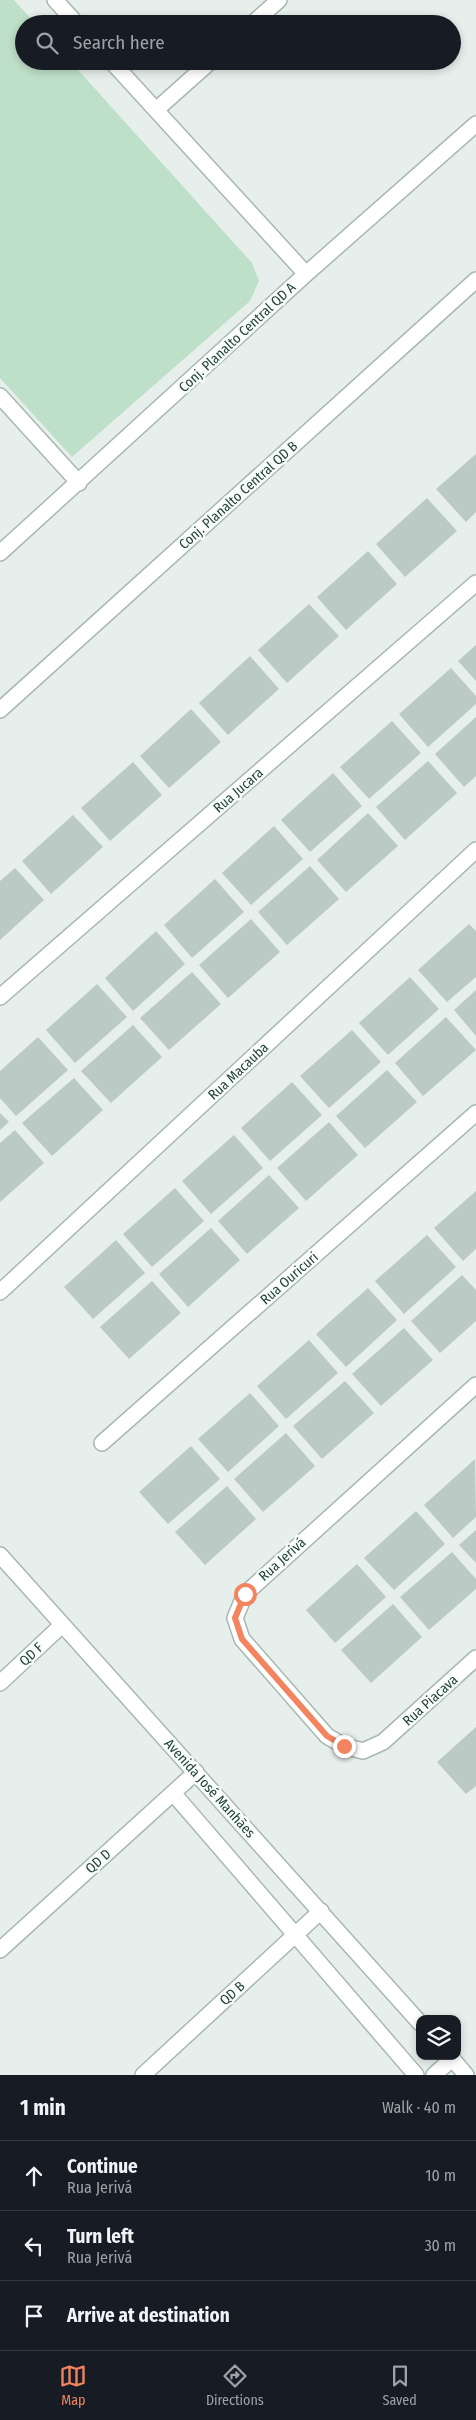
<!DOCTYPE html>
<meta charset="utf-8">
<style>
body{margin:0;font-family:"Fira Sans Condensed",sans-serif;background:#20242c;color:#f1f3f6}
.controls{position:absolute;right:15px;bottom:15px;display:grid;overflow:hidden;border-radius:10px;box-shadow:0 2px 8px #0003}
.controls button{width:45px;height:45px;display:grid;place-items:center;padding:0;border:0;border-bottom:1px solid #363941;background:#171b24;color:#f1f3f6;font:25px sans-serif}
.stop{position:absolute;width:15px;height:15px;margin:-11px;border:4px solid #f4845f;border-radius:50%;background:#fff}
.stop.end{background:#f4845f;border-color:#fff;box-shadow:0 1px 5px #0008}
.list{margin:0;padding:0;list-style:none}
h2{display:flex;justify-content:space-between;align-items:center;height:65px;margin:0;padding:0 20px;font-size:21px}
h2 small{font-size:16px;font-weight:400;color:#9ea1a6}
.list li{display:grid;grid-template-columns:32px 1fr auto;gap:15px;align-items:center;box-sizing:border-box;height:70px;padding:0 20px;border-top:1px solid #363941}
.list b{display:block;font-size:19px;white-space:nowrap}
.list p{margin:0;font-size:16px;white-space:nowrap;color:#9ea1a6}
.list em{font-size:16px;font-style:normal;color:#9ea1a6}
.icon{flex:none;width:28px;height:28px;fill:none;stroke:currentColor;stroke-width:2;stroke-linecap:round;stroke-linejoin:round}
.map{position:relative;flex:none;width:476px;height:2075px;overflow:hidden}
.search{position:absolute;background:#171b24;box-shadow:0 2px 8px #0003;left:15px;right:15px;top:15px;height:55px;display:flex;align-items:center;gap:12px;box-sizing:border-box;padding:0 18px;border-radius:28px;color:#9ea1a6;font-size:19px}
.sheet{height:275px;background:#171b24}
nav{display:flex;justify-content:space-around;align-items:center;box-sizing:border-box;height:70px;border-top:1px solid #363941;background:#171b24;font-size:14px;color:#9ea1a6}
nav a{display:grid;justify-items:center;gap:2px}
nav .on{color:#f4845f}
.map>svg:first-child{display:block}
.green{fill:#bfe0c8}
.building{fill:#bbcac4}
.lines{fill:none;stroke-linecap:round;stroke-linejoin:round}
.minor-casing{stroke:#a8b8b2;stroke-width:18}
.minor{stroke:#fff;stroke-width:15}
.route{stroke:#f4845f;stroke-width:6}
.labels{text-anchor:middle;stroke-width:5;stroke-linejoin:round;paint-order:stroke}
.street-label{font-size:14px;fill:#24423a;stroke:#f7fbf9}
</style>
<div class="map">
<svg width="476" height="2075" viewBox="0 0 476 2075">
<rect width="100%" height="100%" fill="#e6efeb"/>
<!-- green -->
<path class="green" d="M0 0H14L36 24H24V61H70L252 263 259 281 250 301 72 457 0 378Z"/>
<!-- building -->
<path class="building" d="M476 454V512L466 522 436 489Z
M427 498 457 531 405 577 376 544Z
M368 551 397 584 346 630 317 597Z
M309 604 339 636 287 683 258 650Z
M476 645V681L458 661Z
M250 656 279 689 228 735 199 703Z
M451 668 476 696V704L428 747 399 714Z
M191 709 221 742 169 788 140 756Z
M476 717V776L464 787 435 754Z
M392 721 421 753 369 799 340 767Z
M428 761 457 793 405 840 376 807Z
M133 762 162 795 110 841 81 808Z
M333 773 362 806 310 852 281 820Z
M368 813 398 846 346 892 317 860Z
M73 815 103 847 51 894 22 861Z
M274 826 303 859 251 905 222 873Z
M310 866 339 899 287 945 258 912Z
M15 868 44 900 0 940V881Z
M215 879 244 912 192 958 164 925Z
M251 919 280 952 228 998 199 965Z
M469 924 476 931V977L447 1002 418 970Z
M156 931 185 964 133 1011 105 978Z
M192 972 221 1004 169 1050 140 1018Z
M410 977 439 1009 388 1055 359 1023Z
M97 984 127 1017 75 1063 46 1030Z
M476 990V1036L454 1010Z
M446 1017 476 1050 423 1096 395 1063Z
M133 1025 162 1057 111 1103 81 1071Z
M352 1030 381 1062 329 1108 300 1076Z
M38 1037 68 1070 16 1116 0 1098V1071Z
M387 1070 417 1102 365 1148 336 1116Z
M74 1078 103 1110 52 1156 22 1123Z
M292 1082 322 1115 270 1161 241 1128Z
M0 1113 9 1122 0 1130Z
M329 1122 358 1155 306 1201 277 1168Z
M15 1130 44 1163 0 1202V1143Z
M234 1135 263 1168 211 1214 182 1181Z
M269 1175 299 1208 247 1254 218 1221Z
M175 1188 204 1221 152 1267 123 1234Z
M476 1191V1249L463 1261 434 1228Z
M211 1228 240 1260 188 1307 159 1274Z
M427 1235 456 1267 404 1314 375 1281Z
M116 1240 145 1273 93 1319 64 1287Z
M462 1275 476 1290V1321L440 1353 411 1321Z
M152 1281 181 1313 129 1359 100 1327Z
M368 1288 397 1320 346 1367 316 1334Z
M404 1328 433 1360 381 1406 352 1374Z
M309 1340 338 1373 286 1419 257 1386Z
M345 1381 374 1413 322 1459 293 1426Z
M250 1393 279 1426 228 1472 198 1439Z
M286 1433 315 1466 263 1512 234 1479Z
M191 1446 220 1479 168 1524 139 1492Z
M475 1459 476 1517 453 1538 424 1505Z
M227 1486 256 1519 205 1565 175 1532Z
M416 1511 445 1544 394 1590 364 1558Z
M476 1530V1563L459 1545Z
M452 1552 476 1579V1589L429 1630 400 1597Z
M357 1564 386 1597 335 1643 306 1610Z
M393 1604 422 1637 371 1683 341 1650Z
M476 1727V1786L466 1794 437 1762Z"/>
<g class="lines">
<defs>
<path id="minor" d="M55 0 77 24
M252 24 279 0
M111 61 306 274
M156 110 211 61
M0 396 79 483
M0 553 306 274 476 124
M0 710 476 280
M0 997 476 583
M0 1292 476 850
M476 1385 245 1594 235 1618 242 1639 327 1736 344 1746 363 1751 383 1742 476 1658
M102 1443 476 1113
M0 1555 420 2023
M0 1683 62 1625
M173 1793 416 2075
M0 1950 196 1772
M450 2056 466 2075
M143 2075 321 1911
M434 2075 452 2059"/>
</defs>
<!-- minor casing -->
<use href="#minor" class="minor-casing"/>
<!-- minor -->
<use href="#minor" class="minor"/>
</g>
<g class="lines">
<!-- route -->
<path class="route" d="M245 1594 235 1618 242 1639 327 1736 344 1746"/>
</g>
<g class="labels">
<!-- street labels -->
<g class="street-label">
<text transform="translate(237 337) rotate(-43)" y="5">Conj. Planalto Central QD A</text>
<text transform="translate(238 495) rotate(-42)" y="5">Conj. Planalto Central QD B</text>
<text transform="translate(238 790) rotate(-41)" y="5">Rua Jucara</text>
<text transform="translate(238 1071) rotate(-43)" y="5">Rua Macauba</text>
<text transform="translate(289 1278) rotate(-41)" y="5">Rua Ouricuri</text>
<text transform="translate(282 1559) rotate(-42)" y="5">Rua Jerivá</text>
<text transform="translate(31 1654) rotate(-43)" y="5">QD F</text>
<text transform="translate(430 1700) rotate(-42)" y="5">Rua Piacava</text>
<text transform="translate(210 1788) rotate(48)" y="5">Avenida José Manhães</text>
<text transform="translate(98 1861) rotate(-42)" y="5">QD D</text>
<text transform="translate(232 1993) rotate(-42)" y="5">QD B</text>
</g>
</g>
</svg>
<div class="controls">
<button><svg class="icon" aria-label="layers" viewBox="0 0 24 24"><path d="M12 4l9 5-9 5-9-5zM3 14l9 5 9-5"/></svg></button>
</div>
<div class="stop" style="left:245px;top:1594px"></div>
<div class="stop end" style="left:344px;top:1746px"></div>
<div class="search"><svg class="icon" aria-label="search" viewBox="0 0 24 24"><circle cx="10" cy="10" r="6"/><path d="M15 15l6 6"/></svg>Search here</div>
</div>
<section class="sheet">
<h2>1 min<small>Walk · 40 m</small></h2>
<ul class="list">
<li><svg class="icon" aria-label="ahead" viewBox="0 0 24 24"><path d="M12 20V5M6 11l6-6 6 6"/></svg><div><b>Continue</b><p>Rua Jerivá</p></div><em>10 m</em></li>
<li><svg class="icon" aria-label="left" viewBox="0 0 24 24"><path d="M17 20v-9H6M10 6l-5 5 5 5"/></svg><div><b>Turn left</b><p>Rua Jerivá</p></div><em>30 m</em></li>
<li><svg class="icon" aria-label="arrive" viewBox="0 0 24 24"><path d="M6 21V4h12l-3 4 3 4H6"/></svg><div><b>Arrive at destination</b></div></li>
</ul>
</section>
<nav>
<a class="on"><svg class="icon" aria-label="map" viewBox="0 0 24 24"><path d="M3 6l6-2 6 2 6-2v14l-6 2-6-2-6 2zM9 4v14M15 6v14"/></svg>Map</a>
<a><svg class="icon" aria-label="directions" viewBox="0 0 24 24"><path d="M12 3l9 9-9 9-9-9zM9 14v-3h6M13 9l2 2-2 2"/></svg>Directions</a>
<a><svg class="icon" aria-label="saved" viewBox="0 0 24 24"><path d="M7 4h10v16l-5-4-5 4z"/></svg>Saved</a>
</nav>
